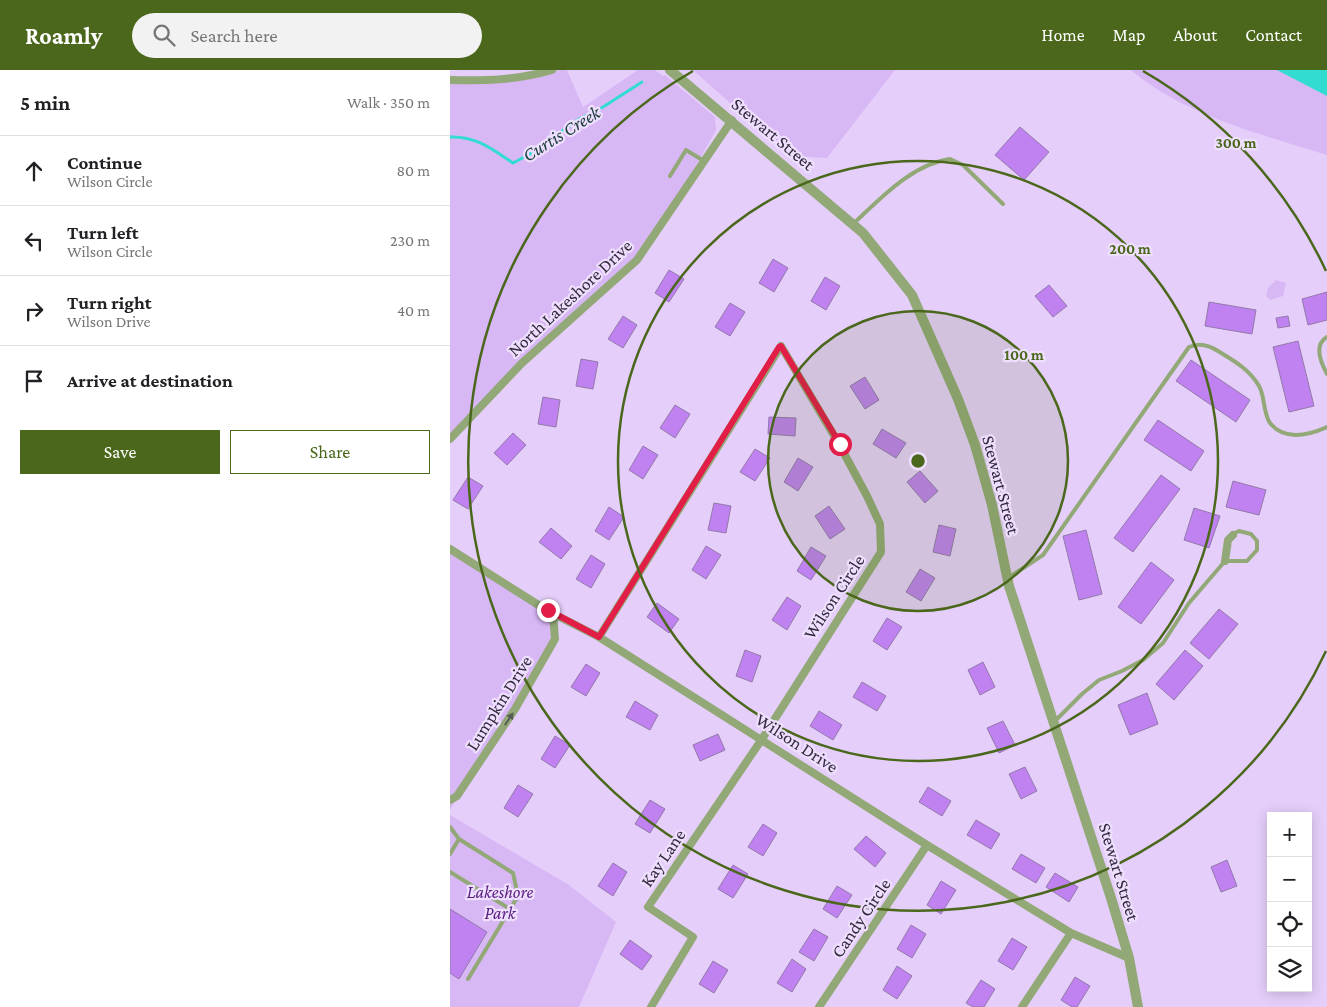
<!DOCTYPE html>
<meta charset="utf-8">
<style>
body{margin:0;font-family:"Crimson Pro",serif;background:#f2f2f2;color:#202124}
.controls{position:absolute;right:15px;bottom:15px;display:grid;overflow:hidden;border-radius:0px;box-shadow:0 2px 12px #0003}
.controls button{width:45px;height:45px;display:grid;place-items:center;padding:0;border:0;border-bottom:1px solid #e0e0e0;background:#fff;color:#202124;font:25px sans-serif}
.stop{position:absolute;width:15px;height:15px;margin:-11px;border:4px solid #e11d48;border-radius:50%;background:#fff}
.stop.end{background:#e11d48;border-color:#fff;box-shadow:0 1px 5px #0008}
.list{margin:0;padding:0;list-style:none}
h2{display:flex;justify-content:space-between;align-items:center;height:65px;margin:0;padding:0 20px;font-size:21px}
h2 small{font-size:16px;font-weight:400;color:#757577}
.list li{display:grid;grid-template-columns:32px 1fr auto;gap:15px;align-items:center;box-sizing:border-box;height:70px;padding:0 20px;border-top:1px solid #e0e0e0}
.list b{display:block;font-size:19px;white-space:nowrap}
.list p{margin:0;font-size:16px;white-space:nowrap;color:#757577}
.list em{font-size:16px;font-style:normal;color:#757577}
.actions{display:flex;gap:10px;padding:15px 20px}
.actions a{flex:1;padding:11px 0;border:1px solid #4a671b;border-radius:0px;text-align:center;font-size:18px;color:#4a671b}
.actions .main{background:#4a671b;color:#fff}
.icon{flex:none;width:28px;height:28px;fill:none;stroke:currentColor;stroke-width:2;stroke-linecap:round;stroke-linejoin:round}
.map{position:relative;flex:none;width:877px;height:937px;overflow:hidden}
header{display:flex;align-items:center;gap:30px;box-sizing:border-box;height:70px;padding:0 25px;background:#4a671b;color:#fff}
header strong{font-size:24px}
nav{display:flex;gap:28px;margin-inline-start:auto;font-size:18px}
.search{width:350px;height:45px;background:#f2f2f2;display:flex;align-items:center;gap:12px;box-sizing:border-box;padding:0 18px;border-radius:28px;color:#757577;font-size:19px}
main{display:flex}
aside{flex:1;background:#fff}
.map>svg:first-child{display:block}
.green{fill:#d8b7f5}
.water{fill:#32dcd1}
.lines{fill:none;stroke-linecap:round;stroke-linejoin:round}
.stream{stroke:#32dcd1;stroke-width:3}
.building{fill:#bf82f0;stroke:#9379aa}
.service{stroke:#92a877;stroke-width:4}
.minor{stroke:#92a877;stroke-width:8}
.tertiary{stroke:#92a877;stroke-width:10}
.oneway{fill:#595c54}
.route{stroke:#e11d48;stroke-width:6}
.ring{fill:none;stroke:#4a671b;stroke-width:2.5}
.labels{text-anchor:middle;stroke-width:4.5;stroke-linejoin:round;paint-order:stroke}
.street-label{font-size:18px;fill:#33293d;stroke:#efdfff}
.park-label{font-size:18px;font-style:italic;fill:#581d7e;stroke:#efdfff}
.water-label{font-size:19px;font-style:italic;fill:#1a3b38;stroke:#efdfff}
.centre{fill:#4a671b;stroke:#efdfff;stroke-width:2.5}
.ring-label{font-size:15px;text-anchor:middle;font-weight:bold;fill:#4a671b;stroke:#efdfff;stroke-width:4.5;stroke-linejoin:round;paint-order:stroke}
</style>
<header>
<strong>Roamly</strong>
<div class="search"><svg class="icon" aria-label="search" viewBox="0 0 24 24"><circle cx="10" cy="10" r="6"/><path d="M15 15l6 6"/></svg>Search here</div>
<nav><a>Home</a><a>Map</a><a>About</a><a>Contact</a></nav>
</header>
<main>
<aside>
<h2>5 min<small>Walk · 350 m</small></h2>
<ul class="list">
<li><svg class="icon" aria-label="ahead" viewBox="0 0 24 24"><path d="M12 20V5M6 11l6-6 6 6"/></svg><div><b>Continue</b><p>Wilson Circle</p></div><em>80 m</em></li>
<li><svg class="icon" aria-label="left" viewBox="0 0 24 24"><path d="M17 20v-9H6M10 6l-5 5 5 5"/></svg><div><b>Turn left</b><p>Wilson Circle</p></div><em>230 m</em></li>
<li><svg class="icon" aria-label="right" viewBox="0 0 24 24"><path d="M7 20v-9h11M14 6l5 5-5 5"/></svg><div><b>Turn right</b><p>Wilson Drive</p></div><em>40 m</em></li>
<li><svg class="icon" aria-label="arrive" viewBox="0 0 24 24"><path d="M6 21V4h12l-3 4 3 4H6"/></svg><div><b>Arrive at destination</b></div></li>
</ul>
<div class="actions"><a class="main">Save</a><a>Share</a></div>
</aside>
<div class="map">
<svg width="877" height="937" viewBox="0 0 877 937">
<rect width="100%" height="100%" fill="#e5cffa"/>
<!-- green -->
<path class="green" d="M102 0H117L133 37 188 0H205L213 6 215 5 265 47 266 60 222 139 187 190 72 293 0 369V10L34 11Z
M243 0H445L377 88 339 86Z
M681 0H877V85C812 65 732 44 681 0Z
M826 210 836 213 833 226 820 230 816 226 818 218Z
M0 479 103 543 105 569 65 639 0 740Z
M0 745 119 815 166 852 129 937H0Z"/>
<!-- water -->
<path class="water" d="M827 0H877V26Z"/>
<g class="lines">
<!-- stream -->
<path class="stream" d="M0 67C26 66 42 79 63 93L80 84 129 49 153 37 192 12"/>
</g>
<!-- building -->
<path class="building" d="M570 57 599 82 574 110 545 85Z
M323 189 338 198 324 222 309 213Z
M219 200 234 209 219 232 205 223Z
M375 207 390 216 376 240 361 231Z
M599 215 617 236 603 247 585 226Z
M877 222V250L858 255 852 229Z
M759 232 806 240 802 264 755 256Z
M280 233 295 242 280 266 265 257Z
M173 246 187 255 173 278 158 269Z
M838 246 840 256 828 258 826 248Z
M848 271 864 336 839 342 823 277Z
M131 289 148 292 143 319 126 316Z
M741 290 800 330 786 352 726 311Z
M415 307 429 330 415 339 400 316Z
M93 327 110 330 106 357 88 354Z
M225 335 240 344 225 368 210 358Z
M319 347 346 348 345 366 318 364Z
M708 350 754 381 741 401 694 370Z
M432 359 456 373 446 388 423 374Z
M63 363 76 375 57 395 44 383Z
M193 376 208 385 193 409 179 400Z
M305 379 320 388 305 411 290 402Z
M348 388 363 397 348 421 334 412Z
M470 401 488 421 475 433 457 412Z
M711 405 730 419 683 482 664 468Z
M18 407 33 416 18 439 3 430Z
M783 411 816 420 809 445 776 437Z
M264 433 281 436 276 463 258 460Z
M379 436 395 459 380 469 365 446Z
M159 437 174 447 159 470 145 461Z
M744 438 770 446 759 478 734 470Z
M489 455 506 459 500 486 483 482Z
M101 458 122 476 111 489 89 472Z
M636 460 652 524 629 530 613 466Z
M256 476 271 485 256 509 242 500Z
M361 477 376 486 361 510 347 501Z
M141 485 155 494 141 518 126 509Z
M701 492 724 510 691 554 668 537Z
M470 499 485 508 471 531 456 522Z
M337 527 351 536 337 560 322 550Z
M207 533 229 549 219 563 197 547Z
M769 539 788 554 759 589 740 573Z
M437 548 452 557 437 580 423 571Z
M295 580 311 586 302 612 286 606Z
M735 580 753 596 724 630 706 614Z
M533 592 545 617 530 625 518 600Z
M136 594 150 603 136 626 121 617Z
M412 612 436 626 427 641 403 627Z
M697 623 708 654 680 665 668 635Z
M185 631 208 645 200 660 176 647Z
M369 641 392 655 383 670 360 656Z
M553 651 565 675 549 683 537 658Z
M268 664 275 680 250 691 243 675Z
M105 666 120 675 105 698 91 689Z
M575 697 587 721 571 729 559 704Z
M68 715 83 724 68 747 54 738Z
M478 717 501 731 492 746 469 732Z
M200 730 215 739 200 763 185 754Z
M526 750 550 764 541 779 517 765Z
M313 754 327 763 313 786 298 777Z
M416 766 436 783 425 797 404 779Z
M571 784 595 798 586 813 562 799Z
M777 790 787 816 771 822 761 797Z
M163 793 177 802 163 826 148 816Z
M283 795 298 804 283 828 268 819Z
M605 803 628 817 619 832 596 817Z
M491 811 506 820 491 844 477 835Z
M387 816 402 825 387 848 373 839Z
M0 839 37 862 9 909 0 903Z
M461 855 476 864 462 888 447 879Z
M364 859 378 867 364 891 349 882Z
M562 868 577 877 563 900 548 891Z
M180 870 202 886 192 900 170 884Z
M342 889 356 899 342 922 327 913Z
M263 891 278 900 264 923 249 914Z
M447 896 462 906 447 929 433 920Z
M625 907 640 916 627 937H622L611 930Z
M531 910 545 919 534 937H523L516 933Z"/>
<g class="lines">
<!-- service -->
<path class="service" d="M220 106 236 80 254 91
M403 154C430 129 462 94 500 89L513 95 553 134
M877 267C863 275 871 293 877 304
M558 508 593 485 739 277C750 272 759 275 768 281 784 291 799 299 809 316 815 326 813 343 820 353 835 372 859 365 877 357
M605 651 632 624 649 610 672 601 693 590 713 573 739 533 775 491H797L807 480V471L801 464 789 461 783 464
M0 757 9 769 63 803 68 826 18 909
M0 784 9 769
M0 802 60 839"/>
<!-- minor -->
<path class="minor" d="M0 10C36 11 68 10 102 0
M0 369 72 293 187 190 282 50
M0 479 98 541 149 567 477 775 621 863 679 888
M775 491 778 470 783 465
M149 567 331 276 389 374 417 426 430 454 431 482 312 669 198 837 243 867 201 937
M0 730 7 726 65 639 105 569 103 543
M369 937 477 775
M572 937 621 863"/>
<!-- tertiary -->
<path class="tertiary" d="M220 0 413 163 462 225 508 329 525 375 542 435 559 516 661 828 679 888 688 937"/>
</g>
<!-- one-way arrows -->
<defs><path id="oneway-solid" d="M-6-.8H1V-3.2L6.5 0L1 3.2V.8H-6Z" transform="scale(1.25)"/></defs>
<use class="oneway" href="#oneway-solid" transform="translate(59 649) rotate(-56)"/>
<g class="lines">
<!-- route -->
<path class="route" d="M98 540 149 567 329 277 331 276 390 374"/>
</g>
<!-- distance rings -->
<circle cx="468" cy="391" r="150" fill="#4a671b" fill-opacity=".12"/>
<g class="ring">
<circle cx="468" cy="391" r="150"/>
<circle cx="468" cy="391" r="300"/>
<path d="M876 581A450 450 0 1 1 243 1M693 1A450 450 0 0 1 876 201"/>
</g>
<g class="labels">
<!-- street labels -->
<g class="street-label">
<text transform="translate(323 64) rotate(40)" y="6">Stewart Street</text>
<text transform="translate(120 228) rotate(-43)" y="6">North Lakeshore Drive</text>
<text transform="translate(551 415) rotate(75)" y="6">Stewart Street</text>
<text transform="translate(384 527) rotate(-57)" y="6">Wilson Circle</text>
<text transform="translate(49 633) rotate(-58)" y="6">Lumpkin Drive</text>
<text transform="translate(347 673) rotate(33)" y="6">Wilson Drive</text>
<text transform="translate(213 788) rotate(-56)" y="6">Kay Lane</text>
<text transform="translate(669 802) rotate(73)" y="6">Stewart Street</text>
<text transform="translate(411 848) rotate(-56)" y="6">Candy Circle</text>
</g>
<!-- park labels -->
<g class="park-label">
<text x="50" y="828">Lakeshore<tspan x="50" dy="21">Park</tspan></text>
</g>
<!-- water labels -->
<g class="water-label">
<text transform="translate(111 63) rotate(-32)" y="7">Curtis Creek</text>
</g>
</g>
<circle cx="468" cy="391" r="8" class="centre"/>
<g class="ring-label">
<text x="786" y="78">300 m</text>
<text x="680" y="184">200 m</text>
<text x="574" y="290">100 m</text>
</g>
</svg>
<div class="controls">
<button>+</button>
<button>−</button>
<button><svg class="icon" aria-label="locate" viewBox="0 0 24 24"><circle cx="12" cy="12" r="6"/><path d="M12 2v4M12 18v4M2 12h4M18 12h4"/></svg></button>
<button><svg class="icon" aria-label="layers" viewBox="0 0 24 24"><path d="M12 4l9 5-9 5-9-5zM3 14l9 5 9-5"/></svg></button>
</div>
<div class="stop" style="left:390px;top:374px"></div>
<div class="stop end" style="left:98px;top:540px"></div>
</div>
</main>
